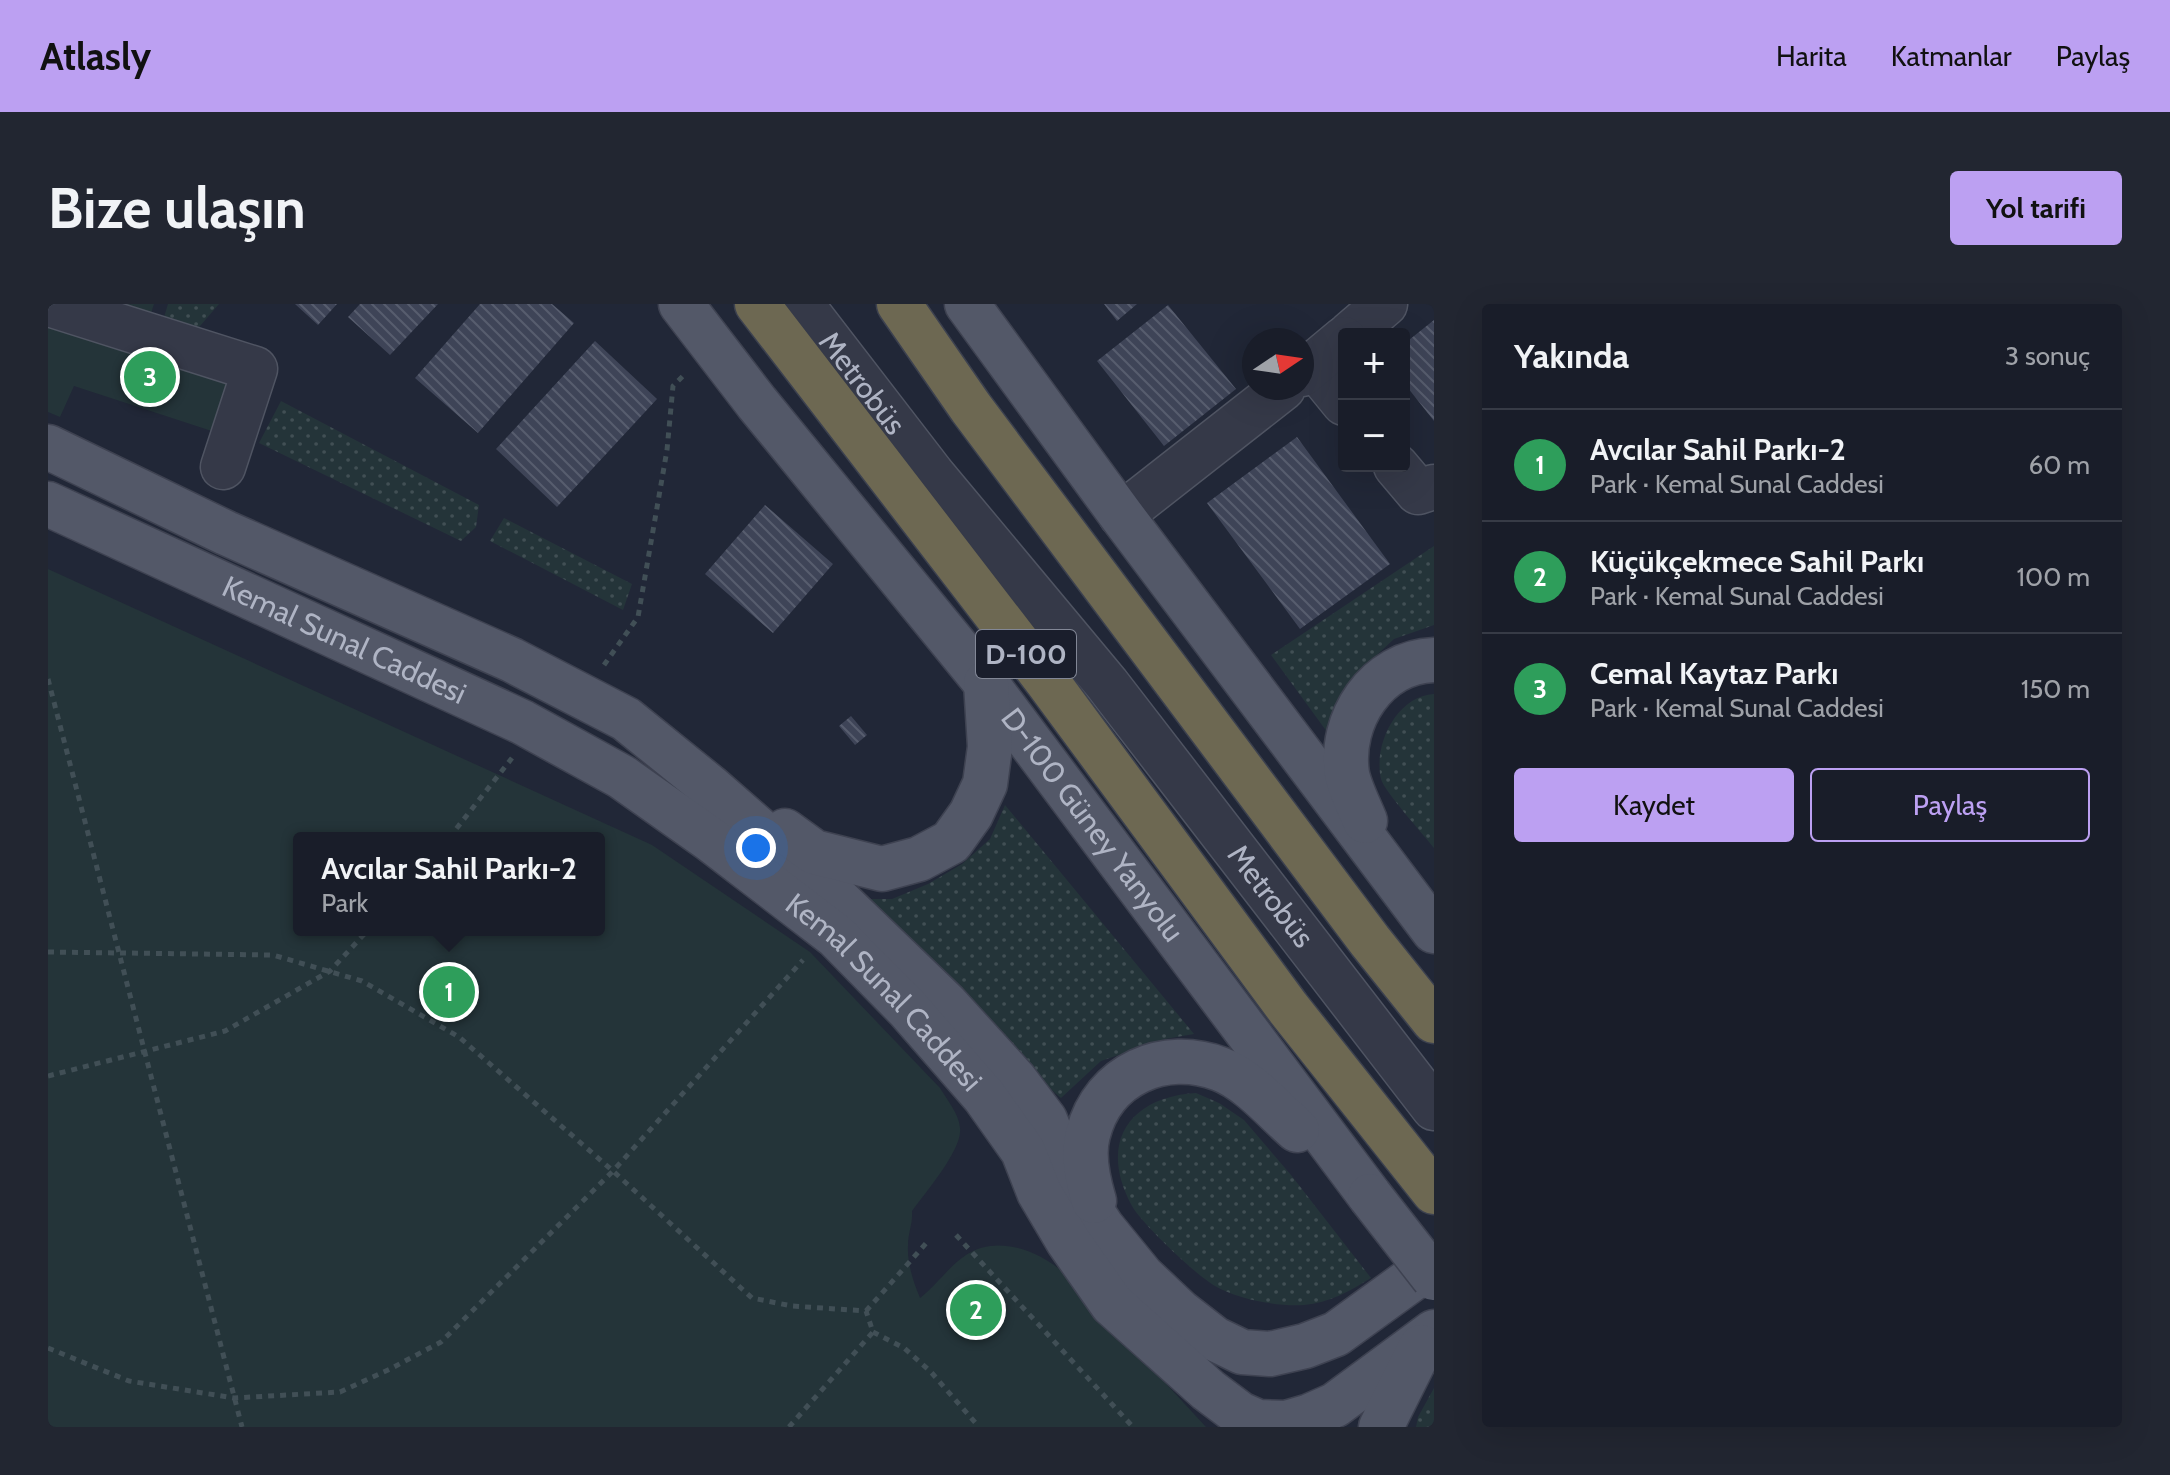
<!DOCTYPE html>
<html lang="tr">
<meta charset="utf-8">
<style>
body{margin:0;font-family:Cabin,sans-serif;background:#222631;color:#f1f3f6}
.controls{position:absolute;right:24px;top:24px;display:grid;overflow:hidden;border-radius:8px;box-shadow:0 8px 32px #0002}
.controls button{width:72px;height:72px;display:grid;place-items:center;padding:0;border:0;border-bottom:2px solid #373b46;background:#191d29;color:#f1f3f6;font:40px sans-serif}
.compass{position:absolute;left:1194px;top:24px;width:72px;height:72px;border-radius:50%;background:#191d29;box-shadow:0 8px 32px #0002;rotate:77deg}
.you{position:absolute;left:708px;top:544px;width:28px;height:28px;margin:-20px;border:6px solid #fff;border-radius:50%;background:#1a73e8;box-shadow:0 0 0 12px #1a73e833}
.badge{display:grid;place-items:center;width:52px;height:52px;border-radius:50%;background:#bca0f2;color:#fff;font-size:26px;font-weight:700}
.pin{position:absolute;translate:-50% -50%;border:4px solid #fff;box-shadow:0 2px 8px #0006}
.popup{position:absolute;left:245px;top:528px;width:312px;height:104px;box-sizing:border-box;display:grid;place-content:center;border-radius:8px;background:#191d29;filter:drop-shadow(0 2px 6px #0005);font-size:26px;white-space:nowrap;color:#9fa2a8}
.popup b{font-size:30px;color:#f1f3f6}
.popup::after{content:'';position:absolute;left:50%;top:100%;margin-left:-16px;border:16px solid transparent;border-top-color:#191d29}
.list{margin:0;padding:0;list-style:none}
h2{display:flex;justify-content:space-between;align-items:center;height:104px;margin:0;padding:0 32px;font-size:34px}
h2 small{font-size:26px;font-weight:400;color:#9fa2a8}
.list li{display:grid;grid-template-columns:52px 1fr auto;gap:24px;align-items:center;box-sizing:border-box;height:112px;padding:0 32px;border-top:2px solid #373b46}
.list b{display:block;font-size:30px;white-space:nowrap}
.list p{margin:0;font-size:26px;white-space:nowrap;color:#9fa2a8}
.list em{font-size:26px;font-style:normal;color:#9fa2a8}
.actions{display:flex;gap:16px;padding:24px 32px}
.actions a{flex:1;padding:18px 0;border:2px solid #bca0f2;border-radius:8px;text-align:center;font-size:28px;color:#bca0f2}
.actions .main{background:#bca0f2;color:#111}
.map{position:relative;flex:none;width:1386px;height:1123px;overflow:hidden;border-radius:8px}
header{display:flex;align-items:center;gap:48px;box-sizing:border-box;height:112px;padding:0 40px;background:#bca0f2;color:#111}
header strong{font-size:38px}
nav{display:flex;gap:44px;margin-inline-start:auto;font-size:28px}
.intro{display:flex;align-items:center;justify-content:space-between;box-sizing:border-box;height:192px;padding:0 48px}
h1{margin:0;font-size:56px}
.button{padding:20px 36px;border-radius:8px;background:#bca0f2;color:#111;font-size:28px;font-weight:700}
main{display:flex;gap:48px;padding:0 48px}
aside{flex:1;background:#191d29;border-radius:8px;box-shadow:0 8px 32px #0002}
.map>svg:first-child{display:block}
.grass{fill:url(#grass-dots)}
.green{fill:#243439;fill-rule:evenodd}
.building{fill:url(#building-back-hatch)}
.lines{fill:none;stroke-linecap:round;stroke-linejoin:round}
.minor-casing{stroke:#4f5462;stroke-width:47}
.major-casing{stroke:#3e4251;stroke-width:47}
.highway-casing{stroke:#3c414f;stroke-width:47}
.path{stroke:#414f56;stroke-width:5;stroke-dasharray:6 6;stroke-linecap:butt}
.minor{stroke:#353948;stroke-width:44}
.major{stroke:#535868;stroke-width:44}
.highway{stroke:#6d6852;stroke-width:44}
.major-bridge-casing{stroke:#3e4251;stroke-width:47;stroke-linecap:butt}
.major-bridge{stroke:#535868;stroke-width:44}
.labels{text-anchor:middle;stroke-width:6;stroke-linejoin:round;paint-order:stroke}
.shield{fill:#1a1e2c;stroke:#828796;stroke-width:2}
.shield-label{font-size:28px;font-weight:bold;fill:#afb4c4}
.street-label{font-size:30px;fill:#afb4c4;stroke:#1a1e2c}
</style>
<header>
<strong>Atlasly</strong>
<nav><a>Harita</a><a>Katmanlar</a><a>Paylaş</a></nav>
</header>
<div class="intro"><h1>Bize ulaşın</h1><a class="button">Yol tarifi</a></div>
<main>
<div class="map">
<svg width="1386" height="1123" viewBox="0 0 1386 1123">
<defs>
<pattern id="grass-dots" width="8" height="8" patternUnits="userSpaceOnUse" patternTransform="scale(2)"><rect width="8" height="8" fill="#243439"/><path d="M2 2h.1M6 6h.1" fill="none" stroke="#414f54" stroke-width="1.8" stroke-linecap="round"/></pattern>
<pattern id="building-back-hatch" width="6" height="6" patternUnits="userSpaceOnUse" patternTransform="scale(2)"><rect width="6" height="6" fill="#3e4457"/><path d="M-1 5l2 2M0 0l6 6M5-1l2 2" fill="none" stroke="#575d6e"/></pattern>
</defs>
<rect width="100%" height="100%" fill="#212737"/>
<!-- grass -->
<path class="grass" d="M120 0H171L146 29 114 20Z
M233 97 431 201 428 223 413 237 211 139Z
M456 214 584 280 575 306 442 237Z
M1386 242V321L1346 335 1316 363 1282 432 1223 351Z
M1386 390V544C1376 531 1336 487 1333 475 1325 440 1349 392 1386 390Z
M957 501 1146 730 1117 735 1053 757 1013 794 994 778 903 673 815 595H844L880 580 914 560 942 535Z
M1148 789 1171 799 1196 816 1243 871 1323 974C1302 987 1281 999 1256 1001 1230 1003 1189 995 1167 982 1148 971 1094 920 1084 902 1050 840 1080 793 1148 789Z
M1386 1084V1123H1368L1370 1113Z"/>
<!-- green -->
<path class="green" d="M0 0H106L101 16 214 46 182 133 26 82 12 113 0 108Z
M0 265 604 541 762 648 892 784C899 796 911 810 912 824 915 845 877 889 864 907 865 919 860 929 860 941 859 959 865 977 872 994 888 982 901 962 918 951 949 930 991 947 1015 968L1158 1123H0ZM251 534H551V626H251Z"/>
<!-- building -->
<path class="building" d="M247 0H289L270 21Z
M312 0H390L342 51 300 13Z
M432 0H504L526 19 430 129 367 74Z
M1056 0H1089L1069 17Z
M1120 1 1188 85 1116 142 1049 57Z
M1386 16V117L1356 79V40Z
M547 37 609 95 509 203 448 145Z
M1249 133 1342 260 1252 325 1159 199Z
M717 201 785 260 725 329 657 270Z
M803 412 819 431 807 441 791 422Z"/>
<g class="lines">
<defs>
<g id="minor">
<path d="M1 0 207 65 175 163"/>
<path id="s1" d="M753 0 884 170 1059 380 1386 804"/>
<path d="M1302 30 1337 0"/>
<path d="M1265 61 1296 99"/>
<path d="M1254 70 1296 35"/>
<path d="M1348 162 1370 188 1386 183"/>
<path d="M1073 211 1235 84"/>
</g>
<g id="major">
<path id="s2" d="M633 0 709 99 938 379 1322 892"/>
<path d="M919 0 1073 211 1386 627"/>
<path d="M0 143 178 229 464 356 578 415 662 483 782 588 898 700 967 776 997 816 1019 869 1054 923 1094 972 1131 1007 1167 1035 1194 1048 1222 1050 1257 1042 1288 1030 1386 959"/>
<path id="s3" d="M0 200 474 418 574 473 663 536 788 632 860 705 936 792 975 847 991 888 1020 937 1064 1000 1160 1086 1192 1110 1210 1118 1238 1119 1262 1112 1287 1101 1386 1028"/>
<path d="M1317 517C1311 502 1302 485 1299 470 1291 416 1328 358 1386 356"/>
<path d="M737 527 766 548 834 565 871 555 903 538 923 510 937 480 942 443 938 379"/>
<path d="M1046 897C1040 877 1034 852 1040 830 1055 770 1116 744 1172 765 1201 776 1226 806 1249 826"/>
<path d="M1333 1123 1373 1043"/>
</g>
<path id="highway" d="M709 0 999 377 1240 704 1386 888
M851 0 923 104 1322 637 1386 717"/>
</defs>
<!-- minor casing -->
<use href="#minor" class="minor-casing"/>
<!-- major casing -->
<use href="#major" class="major-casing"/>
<!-- highway casing -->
<use href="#highway" class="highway-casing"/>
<!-- path -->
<path class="path" d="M556 361 590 313 619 146 625 82 637 70
M0 375 194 1123
M401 534 464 454
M0 648 225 651 314 677 411 733 565 867 704 994 744 1002 818 1007
M0 772 177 727 282 667 320 626
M908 931 1085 1123
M818 1007 881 936
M825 1028 856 1044 883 1068 931 1123
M0 1044 81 1077 186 1094 292 1088 342 1065 393 1038 565 867 755 656
M741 1123 825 1028 818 1007"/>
<!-- minor -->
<use href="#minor" class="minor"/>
<!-- major -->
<use href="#major" class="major"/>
<!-- highway -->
<use href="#highway" class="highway"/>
<defs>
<path id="major-bridge" d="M1322 892 1386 974"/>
</defs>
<!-- major-bridge casing -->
<use href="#major-bridge" class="major-bridge-casing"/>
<!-- major-bridge -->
<use href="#major-bridge" class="major-bridge"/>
</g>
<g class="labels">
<!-- shield labels -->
<rect class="shield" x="928" y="326" width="100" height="48" rx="6"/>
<g class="shield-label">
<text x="978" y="360">D-100</text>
</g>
<!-- street labels -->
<g class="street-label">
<text dy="10" stroke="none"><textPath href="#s1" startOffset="100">Metrobüs</textPath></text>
<text dy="10" stroke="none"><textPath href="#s3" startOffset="326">Kemal Sunal Caddesi</textPath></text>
<text dy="10" stroke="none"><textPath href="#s2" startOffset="664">D-100 Güney Yanyolu</textPath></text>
<text dy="10" stroke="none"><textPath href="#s1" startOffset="756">Metrobüs</textPath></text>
<text dy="10" stroke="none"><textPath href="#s3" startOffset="976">Kemal Sunal Caddesi</textPath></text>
</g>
</g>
</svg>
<div class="controls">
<button>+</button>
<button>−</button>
</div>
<svg class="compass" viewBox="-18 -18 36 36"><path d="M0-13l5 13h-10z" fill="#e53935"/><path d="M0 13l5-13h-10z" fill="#9fa2a8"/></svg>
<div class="you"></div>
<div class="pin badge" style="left:401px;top:688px;background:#2e9e5b">1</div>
<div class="popup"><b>Avcılar Sahil Parkı-2</b>Park</div>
<div class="pin badge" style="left:928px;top:1006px;background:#2e9e5b">2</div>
<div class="pin badge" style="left:102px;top:73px;background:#2e9e5b">3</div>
</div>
<aside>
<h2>Yakında<small>3 sonuç</small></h2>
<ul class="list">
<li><span class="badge" style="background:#2e9e5b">1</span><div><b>Avcılar Sahil Parkı-2</b><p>Park · Kemal Sunal Caddesi</p></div><em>60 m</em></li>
<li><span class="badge" style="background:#2e9e5b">2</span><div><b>Küçükçekmece Sahil Parkı</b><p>Park · Kemal Sunal Caddesi</p></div><em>100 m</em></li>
<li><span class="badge" style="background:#2e9e5b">3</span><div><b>Cemal Kaytaz Parkı</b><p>Park · Kemal Sunal Caddesi</p></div><em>150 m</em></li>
</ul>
<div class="actions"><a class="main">Kaydet</a><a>Paylaş</a></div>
</aside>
</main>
